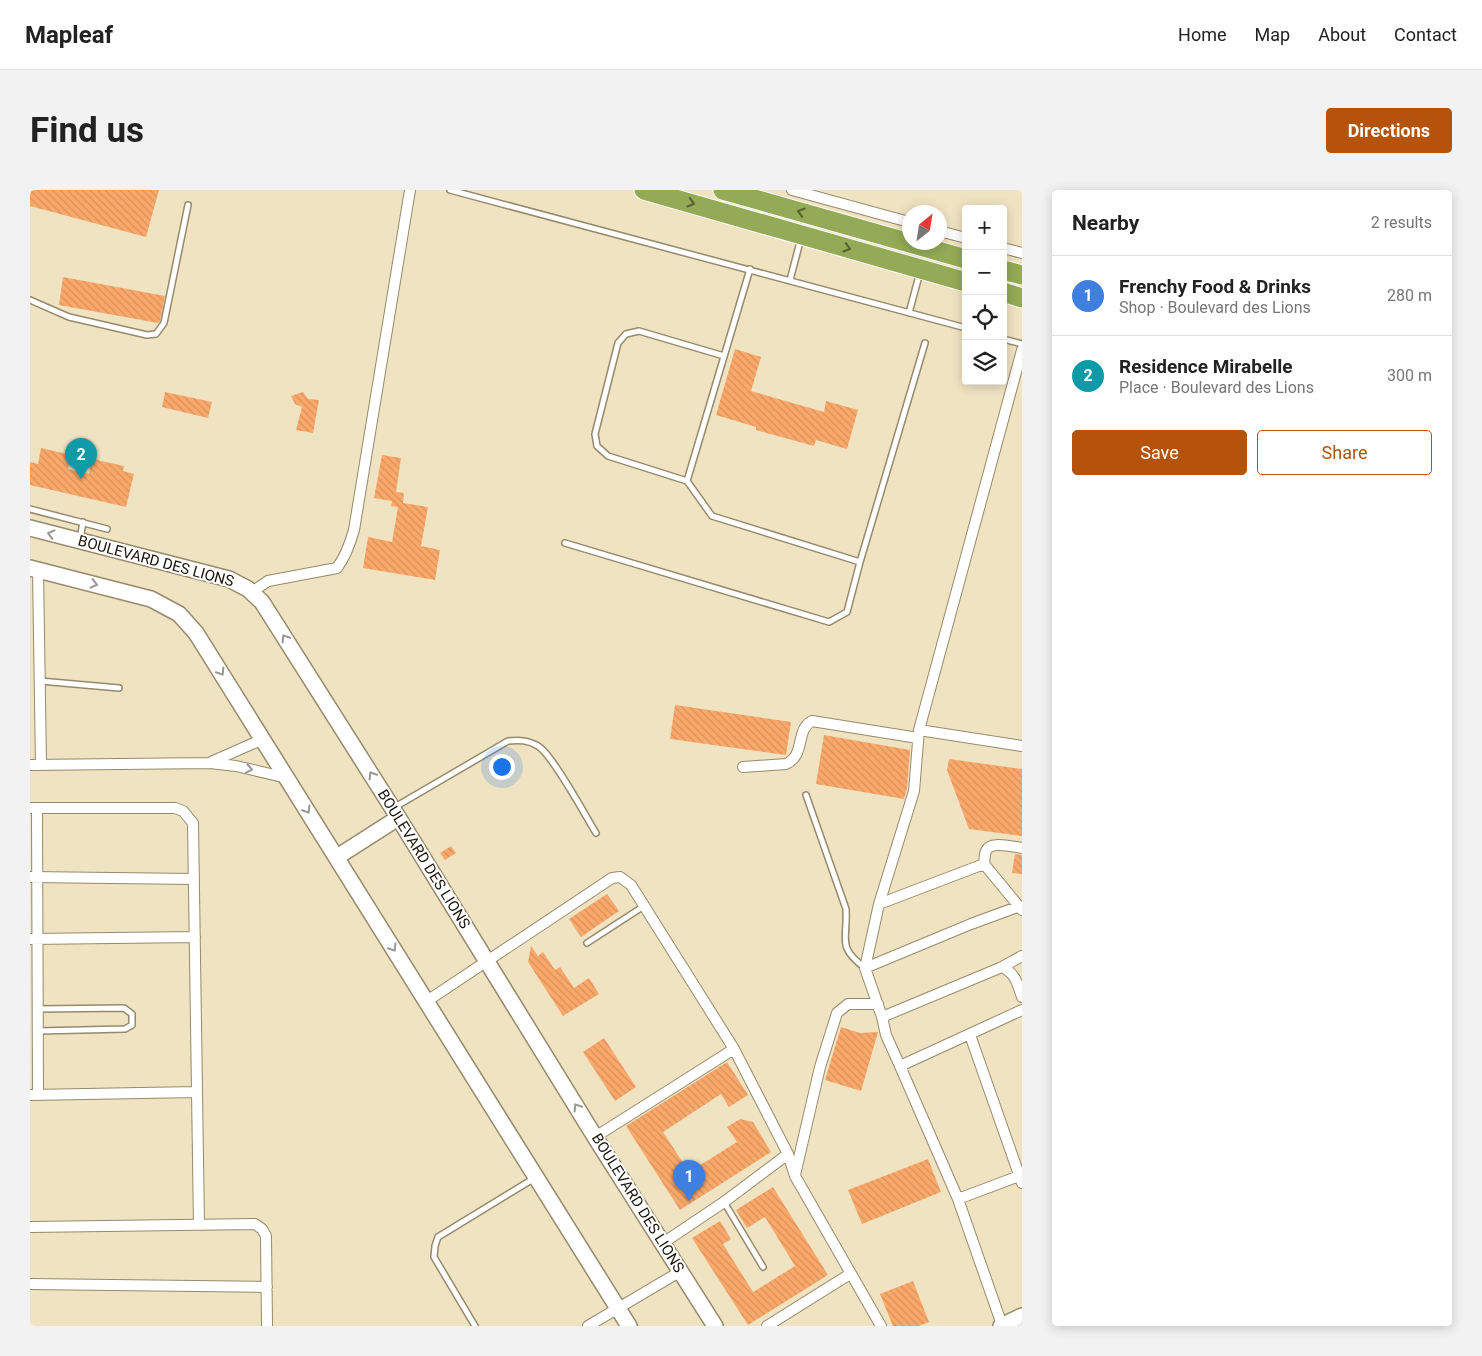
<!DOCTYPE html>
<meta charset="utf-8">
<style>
body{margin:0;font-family:Roboto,sans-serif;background:#f2f2f2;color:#222}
.controls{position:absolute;right:15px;top:15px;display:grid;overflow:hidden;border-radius:5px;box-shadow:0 2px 12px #0003}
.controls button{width:45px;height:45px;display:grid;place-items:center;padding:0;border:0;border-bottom:1px solid #e0e0e0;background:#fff;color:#222;font:25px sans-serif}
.compass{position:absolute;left:872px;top:15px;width:45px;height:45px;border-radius:50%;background:#fff;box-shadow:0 2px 12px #0003;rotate:30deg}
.you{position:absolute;left:471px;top:576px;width:18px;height:18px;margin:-12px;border:4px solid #fff;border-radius:50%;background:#1a73e8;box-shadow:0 0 0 8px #1a73e833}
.badge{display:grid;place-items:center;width:32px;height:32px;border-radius:50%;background:#b45309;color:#fff;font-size:16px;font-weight:700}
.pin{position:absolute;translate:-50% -41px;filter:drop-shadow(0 1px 2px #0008)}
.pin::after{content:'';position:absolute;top:26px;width:18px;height:15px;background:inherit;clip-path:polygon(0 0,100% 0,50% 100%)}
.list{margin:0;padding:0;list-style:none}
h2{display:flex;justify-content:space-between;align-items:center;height:65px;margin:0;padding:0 20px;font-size:21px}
h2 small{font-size:16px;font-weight:400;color:#767676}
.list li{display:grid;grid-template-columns:32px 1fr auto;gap:15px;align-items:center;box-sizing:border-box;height:80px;padding:0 20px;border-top:1px solid #e0e0e0}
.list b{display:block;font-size:19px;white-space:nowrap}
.list p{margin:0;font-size:16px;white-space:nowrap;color:#767676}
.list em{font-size:16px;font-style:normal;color:#767676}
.actions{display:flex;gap:10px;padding:15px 20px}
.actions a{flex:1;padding:11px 0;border:1px solid #b45309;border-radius:5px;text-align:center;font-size:18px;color:#b45309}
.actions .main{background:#b45309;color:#fff}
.icon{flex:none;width:28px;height:28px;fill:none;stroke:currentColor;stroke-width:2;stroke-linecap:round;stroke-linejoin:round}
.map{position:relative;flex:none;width:992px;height:1136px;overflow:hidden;border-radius:5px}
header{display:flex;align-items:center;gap:30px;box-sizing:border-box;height:70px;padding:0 25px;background:#fff;border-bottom:1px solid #e0e0e0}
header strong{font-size:24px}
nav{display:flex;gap:28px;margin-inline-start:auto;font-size:18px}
.intro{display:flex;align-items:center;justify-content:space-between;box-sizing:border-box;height:120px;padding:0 30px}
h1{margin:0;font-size:35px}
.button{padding:12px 22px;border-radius:5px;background:#b45309;color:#fff;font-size:18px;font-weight:700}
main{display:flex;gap:30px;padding:0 30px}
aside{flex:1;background:#fff;border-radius:5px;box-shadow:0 2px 12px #0003}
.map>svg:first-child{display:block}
.building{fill:url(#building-back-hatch)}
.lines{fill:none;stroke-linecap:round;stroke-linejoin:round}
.lane-casing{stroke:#958a6b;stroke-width:8}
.street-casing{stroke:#958a6b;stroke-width:12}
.secondary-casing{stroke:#958a6b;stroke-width:18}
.highway-casing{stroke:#fff;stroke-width:21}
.lane{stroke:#fff;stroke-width:5}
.street{stroke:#fff;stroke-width:10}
.secondary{stroke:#fff;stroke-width:15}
.highway{stroke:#93ab56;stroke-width:19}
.oneway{stroke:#566030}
.oneway2{stroke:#989690}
.labels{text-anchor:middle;stroke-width:4;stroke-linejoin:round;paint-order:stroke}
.street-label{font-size:15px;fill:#191509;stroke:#fff}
</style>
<header>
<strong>Mapleaf</strong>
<nav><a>Home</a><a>Map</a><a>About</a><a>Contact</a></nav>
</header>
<div class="intro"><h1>Find us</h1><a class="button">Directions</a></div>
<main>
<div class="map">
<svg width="992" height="1136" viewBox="0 0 992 1136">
<defs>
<pattern id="building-back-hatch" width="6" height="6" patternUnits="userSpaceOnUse" patternTransform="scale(1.25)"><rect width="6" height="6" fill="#fba96b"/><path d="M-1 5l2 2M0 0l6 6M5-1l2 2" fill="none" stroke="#d7915b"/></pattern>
</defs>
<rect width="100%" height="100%" fill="#f0e3c2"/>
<!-- building -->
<path class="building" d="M0 0H129L116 47 0 16Z
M33 87 135 106 130 131 128 133 29 115Z
M705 159 731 167 721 201 794 222 796 211 828 220 817 259 786 250 784 256 726 240V237L686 225Z
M135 202 182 212 178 228 132 217Z
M273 202 278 209 289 210 283 243 266 240 272 217 265 214 261 206Z
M11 258 41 265 38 279 59 284 62 269 94 276 93 281 104 284 96 317 0 295V272L8 274Z
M352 265 371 268 366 302 374 303 373 313 398 317 391 356 410 360 405 390 333 378 338 347 362 352 368 317 361 316 362 311 344 308Z
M645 515 761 532 756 565 640 549Z
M794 545 880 560 877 598 874 609 786 594Z
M919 569 992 579V646L939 639 917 580Z
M421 656 426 663 415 670 410 663Z
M985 664 992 665V684L982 683Z
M577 704 589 721 551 747 539 729Z
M501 756 508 766 513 762 525 780 530 777 544 798 559 788 569 804 533 826 498 772Z
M811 837 830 843 848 842 831 901 795 890Z
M574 848 606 897 585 911 553 862Z
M697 872 718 905 699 917 691 904 633 942 659 982 707 952 697 937 710 929 723 932 741 962 650 1020 596 936Z
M898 969 911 1002 832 1034 818 1000Z
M743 997 798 1085 718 1135 662 1048 690 1031 701 1049 693 1054 723 1102 765 1076 735 1027 717 1038 706 1020Z
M883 1091 899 1132 889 1136H863L850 1104Z"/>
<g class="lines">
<defs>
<path id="lane" d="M420 0 936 138
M720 79 657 291 682 326 830 372
M760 90 771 48
M0 110 39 127 117 145 126 144 134 133 158 15
M879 123 890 82
M973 149 992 154
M657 291 578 266 567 256 565 244 588 153 596 144 609 141 694 166
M0 319 77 339
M50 349 53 332
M535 353 799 432 817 422 830 372 895 153
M10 491 89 498
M776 605 816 719C818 750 806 756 835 778
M365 617 478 551C489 550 498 550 508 556 522 564 555 625 566 643
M557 753 614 716
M8 819 94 818 102 824V835L95 839 8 841
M694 1012 733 1077
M445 1136 404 1067 405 1056 408 1047 503 989"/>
<path id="street" d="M762 0 879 32
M909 41 936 48
M973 58 992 63
M8 380 11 575
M222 402 238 391 307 378C316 366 320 354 324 340L380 0
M889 540 992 556
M181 572 233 549
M0 575 180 573 206 576 257 588
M713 577 756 574C776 565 765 540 782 531L888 548
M0 618H145L153 621 163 633 169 1035
M7 618 8 905
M992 658C983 657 960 650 956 661 954 665 955 670 954 674L992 720
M0 687 164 689
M849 714 954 674
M0 749 165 747
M972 777 992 766
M835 778 941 734 990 716
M397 811 582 688 590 687 601 695 704 859 758 964 765 986 851 1136
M852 827 972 777C986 784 987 793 992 807
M940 845 992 993
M870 876 992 820
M0 905 167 902
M565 947 704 859
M765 985 790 877 807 823 818 814H848
M928 1009 989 986
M0 1037 225 1034 232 1039 236 1046 237 1136
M633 1053 694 1012 758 964
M0 1094 237 1097
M972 1135 928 1009 870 876 856 845 852 827 835 778 849 714 884 601 889 540 992 160
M558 1136 651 1081
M737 1136 820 1084"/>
<path id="secondary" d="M0 338 199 389 218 399 232 412 363 619 565 947 685 1136
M0 378 121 409 149 424 166 443 599 1136
M307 667 368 628
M971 1136 992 1126"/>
<path id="highway" d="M614 0 936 92
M693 0 936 69
M973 80 992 85
M973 102 992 108"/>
</defs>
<!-- lane casing -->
<use href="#lane" class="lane-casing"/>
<!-- street casing -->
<use href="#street" class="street-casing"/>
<!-- secondary casing -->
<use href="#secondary" class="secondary-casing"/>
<!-- highway casing -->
<use href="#highway" class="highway-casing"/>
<!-- lane -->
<use href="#lane" class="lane"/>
<!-- street -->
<use href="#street" class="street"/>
<!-- secondary -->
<use href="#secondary" class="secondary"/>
<!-- highway -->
<use href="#highway" class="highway"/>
</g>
<!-- one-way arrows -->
<defs><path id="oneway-chevron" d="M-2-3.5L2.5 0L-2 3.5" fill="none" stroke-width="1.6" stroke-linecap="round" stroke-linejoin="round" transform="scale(1.25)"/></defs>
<g class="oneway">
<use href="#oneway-chevron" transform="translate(661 13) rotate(16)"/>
<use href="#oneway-chevron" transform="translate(771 22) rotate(-164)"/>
<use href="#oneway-chevron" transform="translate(817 58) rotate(16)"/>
</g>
<g class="oneway2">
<use href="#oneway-chevron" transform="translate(21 344) rotate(-166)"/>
<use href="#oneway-chevron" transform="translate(64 394) rotate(14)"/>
<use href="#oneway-chevron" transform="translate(255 448) rotate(-122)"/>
<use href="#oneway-chevron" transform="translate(191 482) rotate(58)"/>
<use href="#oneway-chevron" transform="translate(219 579) rotate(11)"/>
<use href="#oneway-chevron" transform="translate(342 585) rotate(-122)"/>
<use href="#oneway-chevron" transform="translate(277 620) rotate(58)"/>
<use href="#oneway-chevron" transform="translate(363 758) rotate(58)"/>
<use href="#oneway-chevron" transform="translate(547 917) rotate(-122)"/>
</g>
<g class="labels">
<!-- street labels -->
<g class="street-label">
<text transform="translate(126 371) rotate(15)" y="5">BOULEVARD DES LIONS</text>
<text transform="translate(394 669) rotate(58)" y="5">BOULEVARD DES LIONS</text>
<text transform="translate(608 1013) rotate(58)" y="5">BOULEVARD DES LIONS</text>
</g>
</g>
</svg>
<div class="controls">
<button>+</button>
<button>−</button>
<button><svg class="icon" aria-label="locate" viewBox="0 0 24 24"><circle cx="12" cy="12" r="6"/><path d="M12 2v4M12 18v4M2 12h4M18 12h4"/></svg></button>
<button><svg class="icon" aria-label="layers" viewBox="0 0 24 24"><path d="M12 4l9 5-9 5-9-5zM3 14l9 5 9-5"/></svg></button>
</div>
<svg class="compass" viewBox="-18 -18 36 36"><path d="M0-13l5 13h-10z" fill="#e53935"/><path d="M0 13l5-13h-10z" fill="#767676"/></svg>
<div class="you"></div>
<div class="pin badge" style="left:659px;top:1011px;background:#3f7fe0">1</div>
<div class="pin badge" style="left:51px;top:289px;background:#0f9aa8">2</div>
</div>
<aside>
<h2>Nearby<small>2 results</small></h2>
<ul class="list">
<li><span class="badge" style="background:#3f7fe0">1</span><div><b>Frenchy Food &amp; Drinks</b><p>Shop · Boulevard des Lions</p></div><em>280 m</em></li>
<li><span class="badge" style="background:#0f9aa8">2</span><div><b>Residence Mirabelle</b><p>Place · Boulevard des Lions</p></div><em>300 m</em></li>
</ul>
<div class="actions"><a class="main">Save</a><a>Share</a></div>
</aside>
</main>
